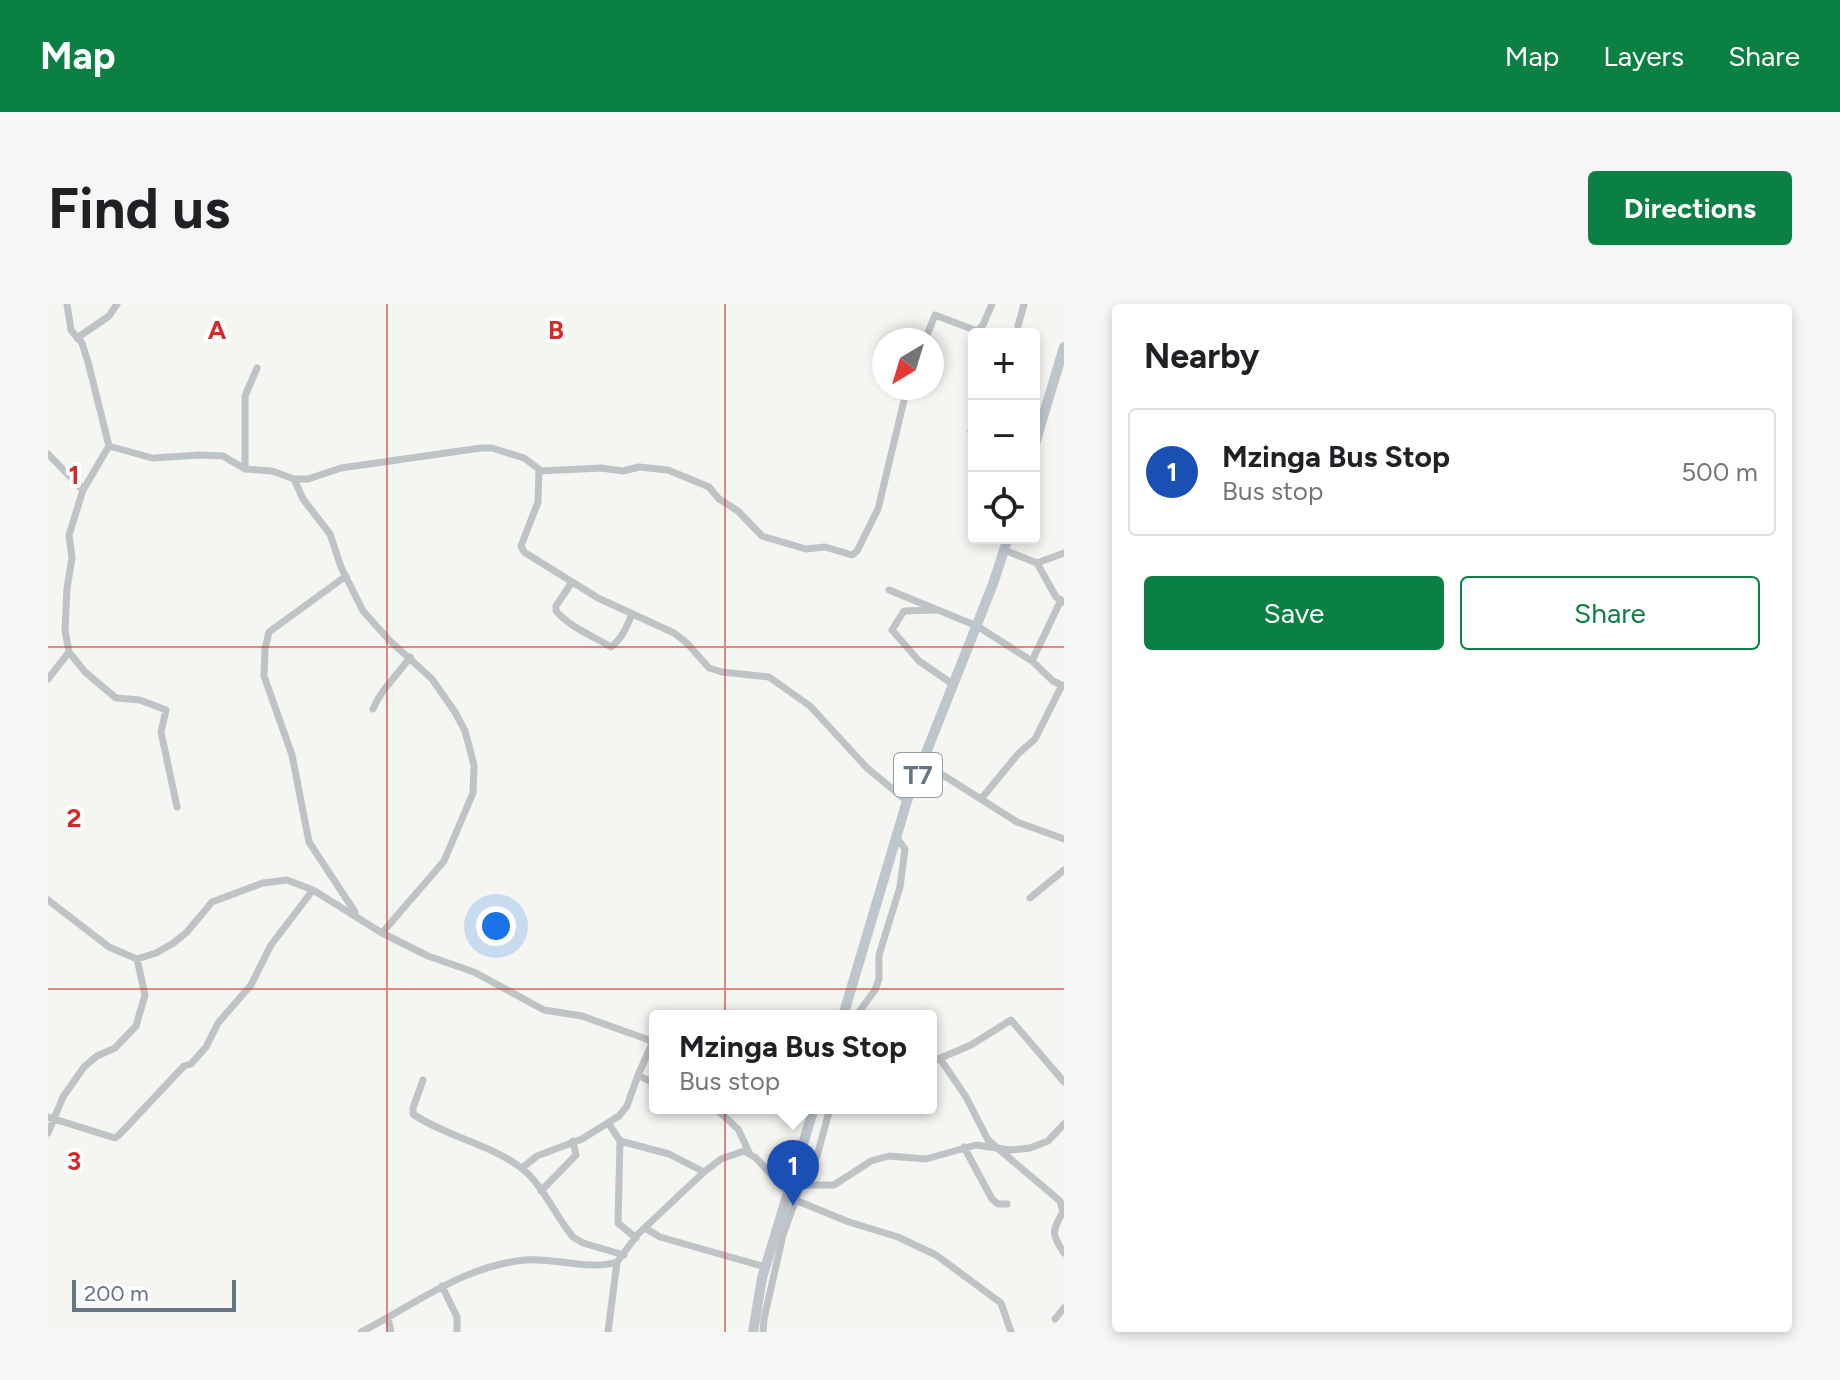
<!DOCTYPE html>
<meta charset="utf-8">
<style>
body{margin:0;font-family:Figtree,sans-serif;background:#f6f6f6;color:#202124}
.controls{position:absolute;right:24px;top:24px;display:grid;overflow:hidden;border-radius:8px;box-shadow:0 4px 12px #0003}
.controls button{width:72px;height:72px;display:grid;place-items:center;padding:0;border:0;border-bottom:2px solid #e0e0e0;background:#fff;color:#202124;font:40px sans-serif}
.compass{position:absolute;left:824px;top:24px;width:72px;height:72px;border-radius:50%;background:#fff;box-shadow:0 4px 12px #0003;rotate:218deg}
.scale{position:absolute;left:24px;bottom:20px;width:164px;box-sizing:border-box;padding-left:8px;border:4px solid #647683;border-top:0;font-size:22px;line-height:28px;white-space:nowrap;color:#647683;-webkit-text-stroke:6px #fff;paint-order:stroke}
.you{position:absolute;left:448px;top:622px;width:28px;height:28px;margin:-20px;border:6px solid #fff;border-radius:50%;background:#1a73e8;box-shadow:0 0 0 12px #1a73e833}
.badge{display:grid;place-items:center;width:52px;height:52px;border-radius:50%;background:#0b8043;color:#fff;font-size:26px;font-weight:700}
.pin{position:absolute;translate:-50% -66px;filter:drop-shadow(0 2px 4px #0008)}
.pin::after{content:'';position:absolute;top:42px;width:28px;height:24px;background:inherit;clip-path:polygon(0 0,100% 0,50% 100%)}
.popup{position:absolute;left:601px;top:706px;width:288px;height:104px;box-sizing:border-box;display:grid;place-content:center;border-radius:8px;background:#fff;filter:drop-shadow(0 2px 6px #0005);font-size:26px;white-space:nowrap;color:#757577}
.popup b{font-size:30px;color:#202124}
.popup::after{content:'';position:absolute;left:50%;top:100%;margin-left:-16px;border:16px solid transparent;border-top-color:#fff}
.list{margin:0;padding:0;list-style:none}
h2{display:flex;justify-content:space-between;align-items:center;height:104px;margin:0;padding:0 32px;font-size:34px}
h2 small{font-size:26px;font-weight:400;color:#757577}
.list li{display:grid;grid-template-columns:52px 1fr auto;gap:24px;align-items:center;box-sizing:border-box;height:128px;margin:0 16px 16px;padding:0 16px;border:2px solid #e0e0e0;border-radius:8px}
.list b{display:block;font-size:30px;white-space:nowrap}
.list p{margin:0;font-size:26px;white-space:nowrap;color:#757577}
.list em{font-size:26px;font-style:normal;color:#757577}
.actions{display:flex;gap:16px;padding:24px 32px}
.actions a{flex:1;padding:18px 0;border:2px solid #0b8043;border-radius:8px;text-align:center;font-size:28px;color:#0b8043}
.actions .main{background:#0b8043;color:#fff}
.icon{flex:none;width:44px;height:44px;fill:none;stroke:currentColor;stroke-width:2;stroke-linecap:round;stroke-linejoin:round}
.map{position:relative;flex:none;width:1016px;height:1028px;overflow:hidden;border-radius:8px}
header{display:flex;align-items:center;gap:48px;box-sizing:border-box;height:112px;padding:0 40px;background:#0b8043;color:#fff}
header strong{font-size:38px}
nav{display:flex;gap:44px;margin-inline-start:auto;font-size:28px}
.intro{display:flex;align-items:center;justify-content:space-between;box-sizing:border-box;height:192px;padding:0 48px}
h1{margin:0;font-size:56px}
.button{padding:20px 36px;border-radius:8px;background:#0b8043;color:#fff;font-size:28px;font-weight:700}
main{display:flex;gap:48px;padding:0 48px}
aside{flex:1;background:#fff;border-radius:8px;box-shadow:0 4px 12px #0003}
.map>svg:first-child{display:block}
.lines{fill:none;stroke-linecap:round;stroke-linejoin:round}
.minor{stroke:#bec3c6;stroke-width:7}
.highway{stroke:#bec5cb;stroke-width:10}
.grid{fill:none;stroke:#d62828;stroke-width:2;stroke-opacity:0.55}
.labels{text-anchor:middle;stroke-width:8;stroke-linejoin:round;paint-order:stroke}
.shield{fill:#fff;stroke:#929fa8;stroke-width:2}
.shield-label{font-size:26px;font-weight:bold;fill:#647683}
.grid-label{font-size:26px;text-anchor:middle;font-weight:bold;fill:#d62828;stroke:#fff;stroke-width:8;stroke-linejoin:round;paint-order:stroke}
</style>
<header>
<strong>Map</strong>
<nav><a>Map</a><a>Layers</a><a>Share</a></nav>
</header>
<div class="intro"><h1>Find us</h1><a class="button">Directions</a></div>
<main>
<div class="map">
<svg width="1016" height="1028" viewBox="0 0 1016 1028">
<rect width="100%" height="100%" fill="#f5f5f2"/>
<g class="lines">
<!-- minor -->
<path class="minor" d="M970 22 976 0
M29 34 61 12 69 0
M877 36 887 11 929 27 935 21 944 0
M923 127 926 129
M61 142 104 154 153 151 175 152 197 165 224 167 246 175H260L293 164 433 144H444L476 154 491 165 490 198 473 242 476 248 550 294 626 329 639 339 661 364 674 368 721 373 762 402 819 464 859 497
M0 150 35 186
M197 165V92L209 64
M492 167 553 164 575 167 591 163 620 166 661 183 671 195 690 207 714 232 758 245 777 243 804 251 809 247 830 205 859 84
M246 175 255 195 282 230 293 263 315 307 341 336 384 375 407 408 417 427 426 461 425 489 396 557 334 629
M956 246 989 259 1016 249
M989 259 1008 293 1016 298
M298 272 221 328 217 345 216 372 244 451 261 538 307 608
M524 278 508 302V307C523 324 545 332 563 343 574 335 579 322 584 310
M841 286 929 322 984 357 1005 377 1016 382
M887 306 856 307 844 326 871 357 906 381
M21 348 37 368 68 394 92 396 118 406 113 428 129 503
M984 357 1012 298
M0 375 21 348 17 327 19 284 24 254 21 231 35 186 61 142 40 58 34 39 23 26 19 0
M325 405C333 385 350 371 362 353
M876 459 969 518 1016 535
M933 495 970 450 987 435 1014 381
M982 594 1016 566
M0 596 61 643 89 655 108 649 124 640 139 628 164 598 215 579 239 576 265 586 334 629 380 652 426 668 496 706 534 712 601 736 604 740 590 771 607 780
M808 712 827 686 831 675V651L852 583 857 545 849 534
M893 756 918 793 940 836 1012 897 1015 908C1004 927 1003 930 1016 949
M883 758 923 741 963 716 1016 778
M375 776 365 804V810C399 833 441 840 472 863 495 880 507 912 525 933L535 939 576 951
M667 804 690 825 701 848
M0 813 67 834 71 831 136 762 143 760 158 743 170 719 203 681 223 641 265 586
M561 820 572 837 570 919 588 934
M0 829 15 793 36 763 49 752 67 744 88 722 97 691 89 655
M572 837 621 850 656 868
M916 843 944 895 950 900H959
M474 864 489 852 534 835 571 812 579 802 590 771
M753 881H786L823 857 841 852 878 855 928 841 963 846 982 844 1000 837 1016 820
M493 887 528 851 525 837
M747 896 801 918 850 933 888 951 953 999 963 1028
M597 924 612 933 717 963
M394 982 409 1013V1028
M340 1014 343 1028
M1007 1015 1016 1004
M313 1028C366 1001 415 962 477 956 507 953 539 967 569 958L590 930 656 868 673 855 696 847 708 854 741 890
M560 1028 569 958
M715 1028 716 1015 735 931 753 881 769 852 782 804"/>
<!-- highway -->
<path class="highway" d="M986 143 1016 43
M795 712 859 497 945 280 960 234
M705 1028 714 974 766 804"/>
</g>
<!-- grid -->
<path class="grid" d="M339 0V1028M677 0V1028M0 343H1016M0 685H1016"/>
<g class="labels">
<!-- shield labels -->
<rect class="shield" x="846" y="449" width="48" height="44" rx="6"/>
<g class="shield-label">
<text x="870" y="480">T7</text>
</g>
</g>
<g class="grid-label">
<text x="169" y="35">A</text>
<text x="508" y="35">B</text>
<text x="26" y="180">1</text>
<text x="26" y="523">2</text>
<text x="26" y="866">3</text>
</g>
</svg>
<div class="controls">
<button>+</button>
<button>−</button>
<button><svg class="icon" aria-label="locate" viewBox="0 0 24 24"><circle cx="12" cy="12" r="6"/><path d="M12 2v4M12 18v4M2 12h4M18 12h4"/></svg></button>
</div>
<svg class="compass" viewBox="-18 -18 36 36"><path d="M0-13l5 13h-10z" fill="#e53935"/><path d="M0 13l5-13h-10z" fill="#757577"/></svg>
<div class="scale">200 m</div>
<div class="you"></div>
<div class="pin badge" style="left:745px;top:902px;background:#1a4fb4">1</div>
<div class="popup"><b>Mzinga Bus Stop</b>Bus stop</div>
</div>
<aside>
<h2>Nearby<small></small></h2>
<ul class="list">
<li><span class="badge" style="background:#1a4fb4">1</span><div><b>Mzinga Bus Stop</b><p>Bus stop</p></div><em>500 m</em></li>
</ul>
<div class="actions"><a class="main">Save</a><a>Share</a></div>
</aside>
</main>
